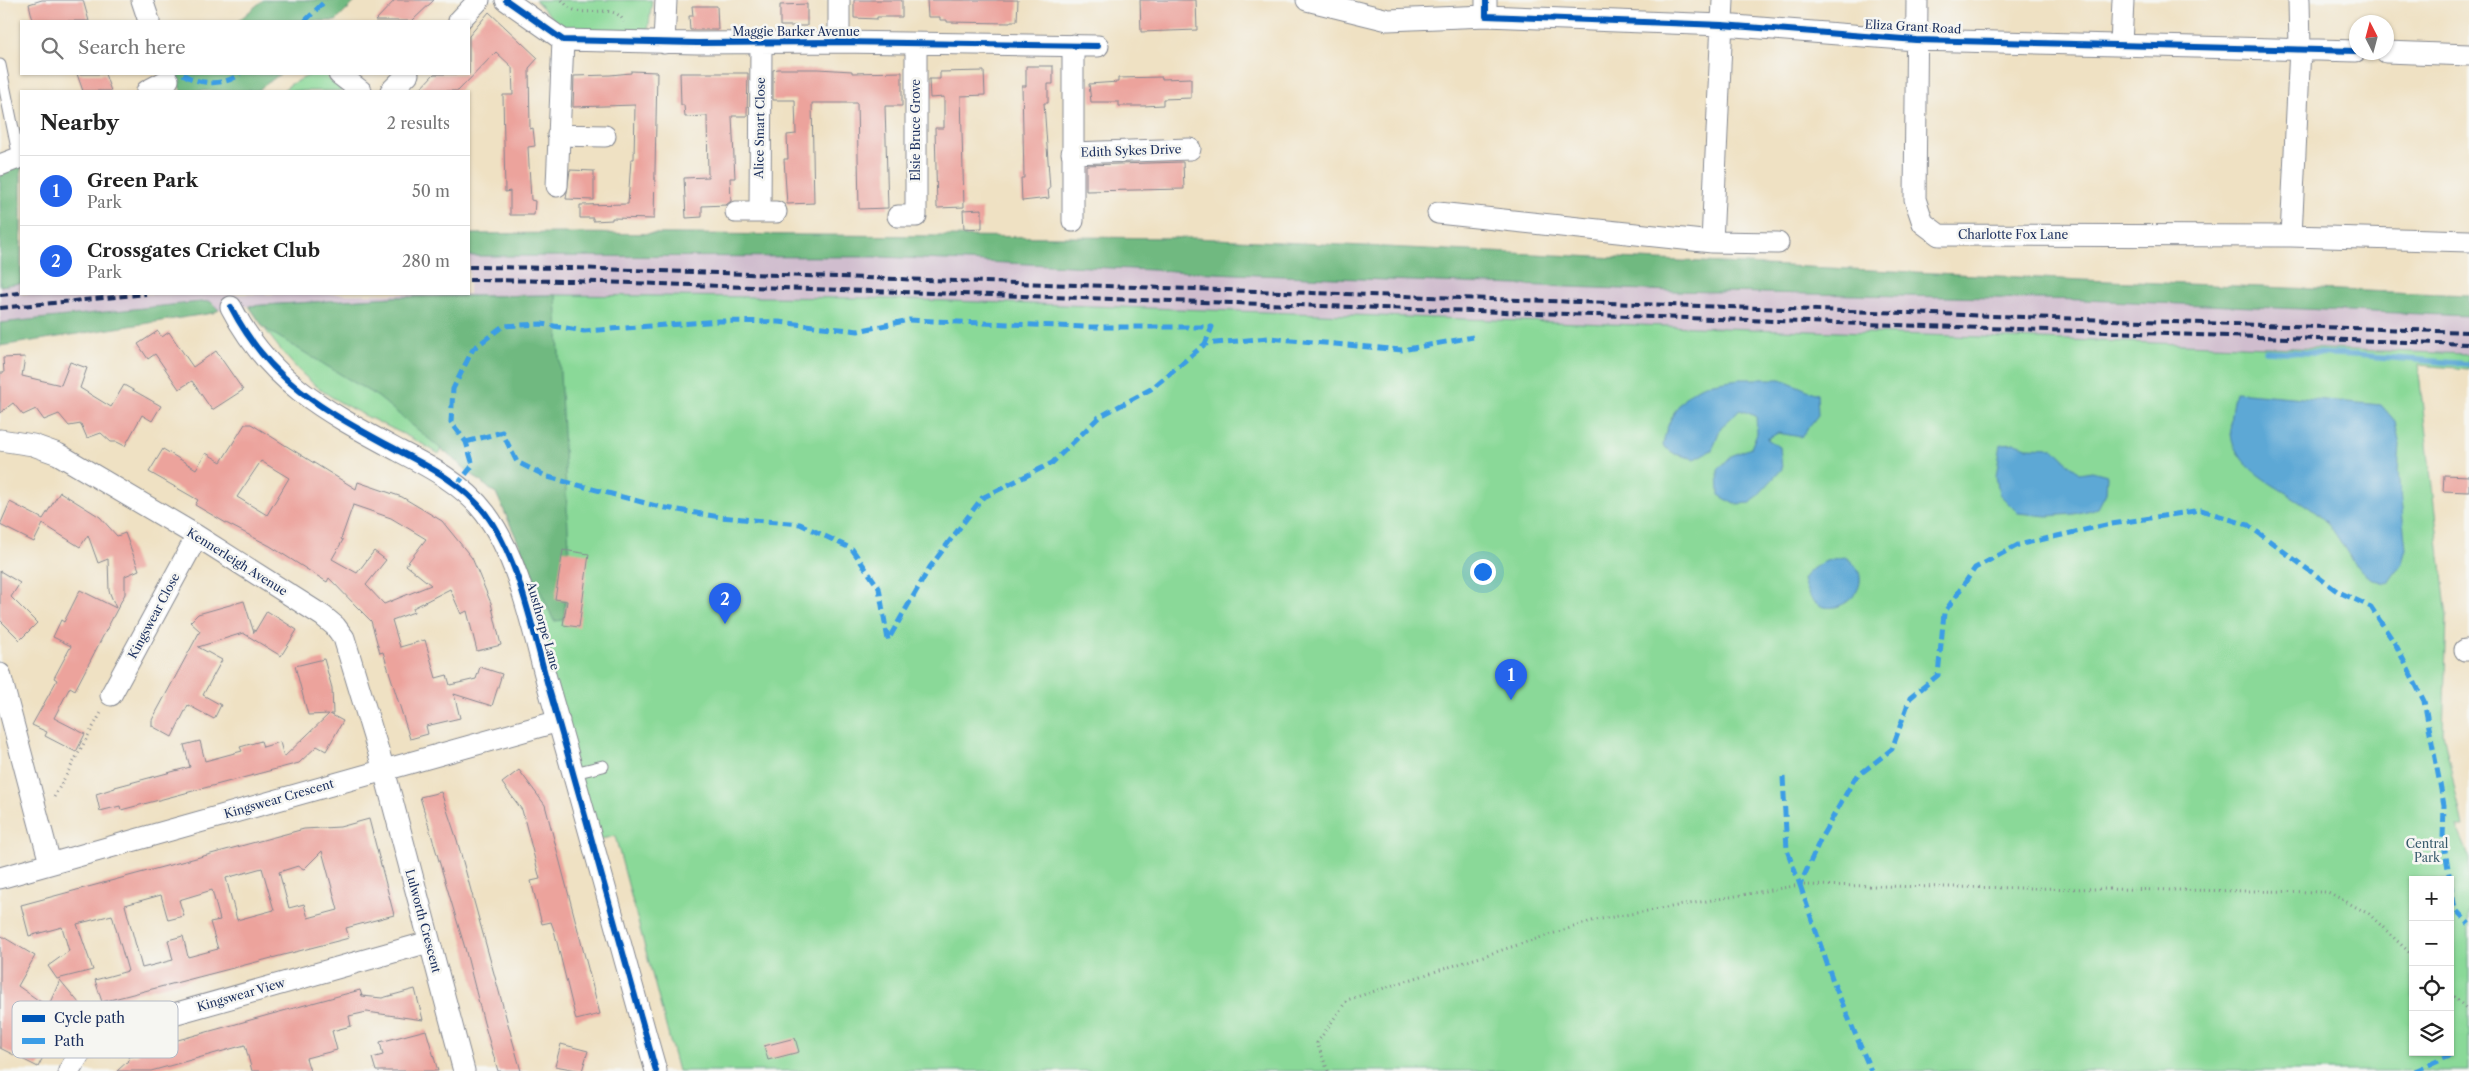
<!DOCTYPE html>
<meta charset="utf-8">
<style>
body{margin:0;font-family:"Libre Caslon Text",serif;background:#f2f2f2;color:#222}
.controls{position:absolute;right:15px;bottom:15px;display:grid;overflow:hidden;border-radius:0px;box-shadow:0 1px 4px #0004}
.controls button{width:45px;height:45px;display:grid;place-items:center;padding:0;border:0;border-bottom:1px solid #e0e0e0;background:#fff;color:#222;font:25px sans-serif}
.compass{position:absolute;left:2349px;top:15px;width:45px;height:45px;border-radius:50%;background:#fff;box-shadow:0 1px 4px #0004;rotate:354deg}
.you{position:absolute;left:1482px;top:571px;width:18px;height:18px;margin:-12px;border:4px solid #fff;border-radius:50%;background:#1a73e8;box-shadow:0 0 0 8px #1a73e833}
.badge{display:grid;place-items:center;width:32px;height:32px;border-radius:50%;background:#2563eb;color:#fff;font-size:16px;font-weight:700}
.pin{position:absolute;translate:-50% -41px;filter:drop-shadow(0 1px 2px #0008)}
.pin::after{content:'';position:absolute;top:26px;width:18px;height:15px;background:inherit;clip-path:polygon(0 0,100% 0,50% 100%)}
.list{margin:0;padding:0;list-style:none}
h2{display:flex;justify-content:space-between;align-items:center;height:65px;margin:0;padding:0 20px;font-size:21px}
h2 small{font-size:16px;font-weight:400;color:#767676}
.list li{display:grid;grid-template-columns:32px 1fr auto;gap:15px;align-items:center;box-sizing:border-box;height:70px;padding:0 20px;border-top:1px solid #e0e0e0}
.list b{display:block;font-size:19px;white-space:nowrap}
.list p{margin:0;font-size:16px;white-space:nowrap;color:#767676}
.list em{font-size:16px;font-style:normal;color:#767676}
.icon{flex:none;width:28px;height:28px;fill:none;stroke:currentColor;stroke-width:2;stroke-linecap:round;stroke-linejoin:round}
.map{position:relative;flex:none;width:2469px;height:1071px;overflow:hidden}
.search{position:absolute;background:#fff;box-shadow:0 1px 4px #0004;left:20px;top:20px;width:450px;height:55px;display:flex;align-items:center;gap:12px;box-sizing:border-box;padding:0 18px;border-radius:0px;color:#767676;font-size:19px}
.panel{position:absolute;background:#fff;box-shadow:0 1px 4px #0004;left:20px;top:90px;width:450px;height:205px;border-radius:0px}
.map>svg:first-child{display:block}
.industrial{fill:#d0bdce}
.green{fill:#8ad998;stroke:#52847b;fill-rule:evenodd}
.forest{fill:#6fb980;stroke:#45746f}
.water{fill:#5da8d5;stroke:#3c6c9a}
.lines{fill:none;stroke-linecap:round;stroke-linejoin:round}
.stream{stroke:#5da8d5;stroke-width:5.5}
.building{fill:#eca39c;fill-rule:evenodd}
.service-casing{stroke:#858890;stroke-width:13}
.minor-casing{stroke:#858890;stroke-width:23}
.path{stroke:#858890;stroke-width:3;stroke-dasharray:1 4;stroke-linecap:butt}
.service{stroke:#fff;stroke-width:11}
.minor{stroke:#fff;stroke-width:21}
.rail{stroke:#1b2f5e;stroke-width:4;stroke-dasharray:8 4;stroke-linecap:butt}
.quiet{stroke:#3b9de6;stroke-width:5;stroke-dasharray:10 5;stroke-linecap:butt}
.cycleway-casing{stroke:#f6f6f2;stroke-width:9}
.cycleway{stroke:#0057b8;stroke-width:6}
.labels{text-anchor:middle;stroke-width:5;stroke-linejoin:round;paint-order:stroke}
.street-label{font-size:12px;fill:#1b2f5e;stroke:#f6f6f2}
.park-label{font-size:12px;fill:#375a6c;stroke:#f6f6f2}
.key{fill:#f6f6f2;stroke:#b4bac6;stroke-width:1}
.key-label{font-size:14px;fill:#1b2f5e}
</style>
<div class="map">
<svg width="2469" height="1071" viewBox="0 0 2469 1071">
<rect width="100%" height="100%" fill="#f6f6f2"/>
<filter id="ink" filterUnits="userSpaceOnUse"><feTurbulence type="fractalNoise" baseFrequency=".02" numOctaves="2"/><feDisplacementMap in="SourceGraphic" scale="10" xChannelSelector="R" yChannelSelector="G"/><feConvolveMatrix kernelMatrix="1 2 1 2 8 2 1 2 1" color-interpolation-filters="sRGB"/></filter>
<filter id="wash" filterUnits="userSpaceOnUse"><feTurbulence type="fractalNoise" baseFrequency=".0096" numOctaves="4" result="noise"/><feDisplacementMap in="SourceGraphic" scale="20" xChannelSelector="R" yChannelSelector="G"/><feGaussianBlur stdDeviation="1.12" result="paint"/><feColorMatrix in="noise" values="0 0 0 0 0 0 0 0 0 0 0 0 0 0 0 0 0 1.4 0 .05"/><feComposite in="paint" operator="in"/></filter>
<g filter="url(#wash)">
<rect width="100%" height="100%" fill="#efe1c3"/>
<!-- industrial -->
<path class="industrial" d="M469 256 882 257 1256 275 1673 291 2084 300 2469 316V354L862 298 556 295 394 297 249 306 219 310 210 301 0 323V286L21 283V294H469Z"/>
<!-- green -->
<path class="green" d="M535 0H652L648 32 565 31Z
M312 74H331L327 78 343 91H282L291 84Z
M556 295 862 298 2469 354V369L2418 365 2447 617 2443 733 2463 827H2457L2469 856V1071H678L615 836 593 841 516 574 531 570 497 495 441 449 439 454C402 430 360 417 324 392 292 369 271 338 249 306L394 297ZM2413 880H2450V1052H2413Z"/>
<!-- forest -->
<path class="forest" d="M263 0H357L336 21H238Z
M175 74H280L257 91H181Z
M21 162V283L0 286V173Z
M562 233 1195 238 2083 280 2469 295V316L2084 300 1673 291 1256 275 882 257 469 256V234Z
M556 295 569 548 564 620 554 621 497 495 378 397 264 328 249 306 394 297Z
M210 301 219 310 213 313 0 346V323Z"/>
<!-- water -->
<path class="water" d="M1739 379H1781L1817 394 1818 415 1801 437 1778 433 1767 439 1780 447 1782 469 1751 503 1734 504 1719 495 1718 470 1731 456 1751 448 1757 433 1756 416 1740 410 1721 427 1712 450 1695 459 1675 454 1663 446C1666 423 1678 398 1700 387 1711 382 1727 381 1739 379Z
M2235 392 2381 405 2395 421 2400 445 2398 472 2406 549 2402 563 2388 583C2354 580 2346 543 2326 522 2300 494 2252 483 2235 448 2227 430 2231 409 2235 392Z
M2016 443 2027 447 2053 448 2079 473 2092 471 2107 475 2106 493 2098 508 2074 514 2047 516 2018 513 1999 494 1996 476 2001 444Z
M1845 557C1892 585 1816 642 1803 579 1814 564 1827 559 1845 557Z"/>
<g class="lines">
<!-- stream -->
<path class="stream" d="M2265 351 2356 355 2469 364"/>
</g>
<g id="blocks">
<!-- building -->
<path class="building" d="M42 0H83L89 21H33L29 4Z
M395 0H434L412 21H375Z
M854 0H902V17H877V19L854 18Z
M927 0H1018L1017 21H1011L1010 23 947 22V20H940V17H928Z
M1140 0H1196L1197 30 1141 32Z
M807 4V26H780V5Z
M692 6H717L718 30H690L689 16H693Z
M489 12 538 58 529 68 530 129 533 128 535 146 528 147 531 200 535 201 534 215H510V191L505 192 503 95H513L512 67 496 52 458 91H418L434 74H469V36Z
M1026 66H1053V84H1048V103H1044L1050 189H1048L1049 198 1022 201 1021 178H1024L1022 86H1026Z
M778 69H818L852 71V73L902 72V106H885L888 208 859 209 857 103H812L814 203 787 204 784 159H788L787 135 796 134 795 100H773V70Z
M631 71 657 72 654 219 612 218V220L593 221V218H580V205L628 204 631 159H634L635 105 573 107 574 76 610 75 631 73Z
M984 71 985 95 961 96 964 207 937 208 935 128H944V97L930 98 929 79H940V72Z
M680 73H748L747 116H732L735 178H730L731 201 726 205 702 206V217L686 218 684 178 708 177 707 116 685 117 684 105H681Z
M77 74H105L111 91H83Z
M1162 77V79L1191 78V98L1163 99V105L1143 106H1119V102H1091L1089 84 1118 82V78Z
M1183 162 1184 189 1086 191V165Z
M570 170 594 171V200L566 199Z
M982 209V228L964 229 963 210Z
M158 331 162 337 169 332 193 367 216 351 243 390 212 410 192 381 179 389 155 354 148 359 138 344Z
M25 357 22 376 61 385 70 362 87 368 80 388 111 407 124 385 161 406 152 421 142 415 125 446 117 442H111L101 433 87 438 81 424 69 426 59 414 44 420 36 409 23 415 13 403 0 413V373H4L3 358Z
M245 424H251L356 489 358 482 402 497 442 521 472 558 491 603 501 645 477 651 467 611 461 614 450 589 413 608 414 612 392 620 400 647 425 640 436 678 447 675 450 685 476 679 480 667 502 674 492 706 454 694 460 718 426 726 428 734 410 739 383 652 380 653 371 621 357 607 329 578 327 582 270 546 226 523 195 505 198 500 149 472 163 449 196 469 206 453 221 462ZM261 461 289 478 267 515 237 497ZM353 505 391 518 426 539 406 565 431 585 384 604 366 585 386 560 374 551 357 573 332 559 343 540 341 539Z
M2444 475 2469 476V492L2443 491Z
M60 492 100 517 117 536 125 533 139 570 125 576V594L75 690 70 687 54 718 85 734 76 752 45 736 47 732 32 725 57 680 54 678 71 646 53 637 61 620 64 622 80 590 116 608 109 591 108 559 98 563 88 535 80 547 43 524 34 542 0 525 10 502 43 519Z
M563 550 589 554 579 627 563 625 567 601 555 599Z
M0 571 20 583 11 597 37 623 20 640 0 620Z
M244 601 254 633 267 611 297 630 281 656 243 633 198 647 222 660 203 695 221 705 214 719 188 705 172 737 152 726V720L200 631 190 622 198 614Z
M324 659 332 688 333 714H330L343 721 326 751 317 746 299 763 121 810 120 806 100 811 96 794 115 788V787L190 767 184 745 200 741 205 761 242 751 240 747 261 741 263 747 280 742 284 757 329 714 308 715 295 666Z
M519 770 545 805 600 1014 576 1020 554 930 551 922 542 924 531 881 540 879 522 810 502 783Z
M441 792 457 840 521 1071H498L484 1023 465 948 420 797Z
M369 819 394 915 346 928 349 938 102 1002 95 980 128 971 112 915 77 924 93 970 57 979 48 966 69 951 62 927 29 936 21 905 304 829 340 827ZM322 851 338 910 308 918 304 904 289 908 279 872 298 866 304 869ZM262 868 274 910 237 920 226 878ZM212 890 220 920 210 922 218 949 188 957 183 936 168 940 173 960 142 968 125 905 161 895 168 920 184 916 179 900Z
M0 935 35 956 18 986 48 1007 60 980 84 1009 55 1033 38 1067 0 1048Z
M415 989 423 1020 367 1012 349 1016 351 1026 332 1031 337 1050 306 1058 310 1071H252L245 1045 151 1071H117L129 1060 128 1057 139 1054 138 1051 283 1011 360 990 362 996 382 998Z
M426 1030 438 1071H376L372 1058 383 1055 380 1042Z
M795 1038 799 1052 768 1060 764 1046Z
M561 1044 588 1051 582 1071 555 1066Z"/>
</g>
</g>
<g filter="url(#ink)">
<use href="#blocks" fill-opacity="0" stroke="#858890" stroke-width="1"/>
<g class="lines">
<defs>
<path id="service" d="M0 65 19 158
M574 773 603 766"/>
<path id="minor" d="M142 0 149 21
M506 0 563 40 697 43 839 42 1098 46
M839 0V42
M1307 0 1388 20 1486 16
M1486 0V16L1722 25 1916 40 2356 51
M1723 0 1712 242 1778 243
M1917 0 1915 199 1923 223 1939 235 2291 236 2469 241
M459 21 479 0
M664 43 666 0
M761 44 760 212H776
M2121 45 2123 0
M2386 52 2469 55
M339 74 361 91
M147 91 168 80
M391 91 408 74
M558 135 605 136
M1072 153 1190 149
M0 165 21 157
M557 186 563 40
M736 212H760
M1438 213 1712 242
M898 216H916V45
M1073 221V45
M2291 236 2300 48 2299 0
M231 307C270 383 327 412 399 451 430 467 463 484 485 513 520 559 533 633 549 689 586 816 620 944 656 1071
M0 440 33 445 58 454 197 536 323 616 335 626 344 638 384 770 464 1071
M2465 650H2469
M0 674 50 863
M111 695 197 536
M0 878 559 721
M69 1071 82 1050 106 1033 429 942"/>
</defs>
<!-- service casing -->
<use href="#service" class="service-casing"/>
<!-- minor casing -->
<use href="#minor" class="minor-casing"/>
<!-- path -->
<path class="path" d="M562 0C565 4 569 8 574 10 590 16 615 3 624 22
M54 797 102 711
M2450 993 2469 1011
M1328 1071 1317 1043 1347 1000 1595 920 1800 885 2328 892 2369 914 2413 956"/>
<!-- service -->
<use href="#service" class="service"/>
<!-- minor -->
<use href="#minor" class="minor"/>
<!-- rail -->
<path class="rail" d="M469 267 571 268 2469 332
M469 280 570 281 2469 344
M0 295 21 293
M0 308 146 294"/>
<!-- quiet -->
<path class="quiet" d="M305 21 326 0
M183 74C199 85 224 86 240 74
M466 442 502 432 517 462 548 477 660 507 720 517 800 524 852 549 879 588 888 640 930 567 982 498 1052 463 1099 417 1151 389 1205 344
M456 486 473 465 466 442 451 422 453 389 473 349 503 326 542 324 584 331 720 321 779 322 858 331 909 320 1084 327H1212L1205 344 1269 338 1402 350 1473 337
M1783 777 1787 850 1800 885 1821 838 1855 778 1892 749 1910 698 1938 675 1944 613 1975 568 2018 545 2106 525 2201 510 2248 525 2337 591 2371 607 2397 647 2424 701 2444 805 2443 839 2450 880
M2450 882 2455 909 2469 924
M1800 885 1834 984 1871 1071
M2415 1071 2451 1055"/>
<defs>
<path id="cycleway" d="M506 0 563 40 697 43 839 42 1098 46
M1486 0V16L1722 25 1916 40 2356 51
M231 307C270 383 327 412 399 451 430 467 463 484 485 513 520 559 533 633 549 689 586 816 620 944 656 1071"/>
</defs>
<!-- cycleway casing -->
<use href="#cycleway" class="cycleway-casing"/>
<!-- cycleway -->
<use href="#cycleway" class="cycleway"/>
</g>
</g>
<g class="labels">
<!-- street labels -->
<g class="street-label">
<text transform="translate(1913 27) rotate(3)" y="4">Eliza Grant Road</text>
<text x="796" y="36">Maggie Barker Avenue</text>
<text transform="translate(760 128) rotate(-89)" y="4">Alice Smart Close</text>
<text transform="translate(916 130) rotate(-90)" y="4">Elsie Bruce Grove</text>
<text transform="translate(1131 151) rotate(-2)" y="4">Edith Sykes Drive</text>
<text x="2013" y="239">Charlotte Fox Lane</text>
<text transform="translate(237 562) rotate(32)" y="4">Kennerleigh Avenue</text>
<text transform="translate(154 616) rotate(-62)" y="4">Kingswear Close</text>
<text transform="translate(543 626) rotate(74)" y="4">Austhorpe Lane</text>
<text transform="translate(279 799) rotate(-16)" y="4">Kingswear Crescent</text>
<text transform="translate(423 921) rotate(75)" y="4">Lulworth Crescent</text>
<text transform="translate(241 995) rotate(-16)" y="4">Kingswear View</text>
</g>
<!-- park labels -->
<g class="park-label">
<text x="2427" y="848">Central<tspan x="2427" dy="14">Park</tspan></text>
</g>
</g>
<!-- legend -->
<rect x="12" y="1001" width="166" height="57" rx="8" class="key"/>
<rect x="22" y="1015" width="23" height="7" fill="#0057b8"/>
<rect x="22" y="1038" width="23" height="6" fill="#3b9de6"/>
<g class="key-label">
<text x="54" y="1023">Cycle path</text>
<text x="54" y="1046">Path</text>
</g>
</svg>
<div class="controls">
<button>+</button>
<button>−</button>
<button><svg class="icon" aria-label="locate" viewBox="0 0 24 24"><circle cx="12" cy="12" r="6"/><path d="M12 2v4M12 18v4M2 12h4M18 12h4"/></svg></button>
<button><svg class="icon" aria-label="layers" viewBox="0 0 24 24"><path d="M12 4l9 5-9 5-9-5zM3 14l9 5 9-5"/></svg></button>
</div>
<svg class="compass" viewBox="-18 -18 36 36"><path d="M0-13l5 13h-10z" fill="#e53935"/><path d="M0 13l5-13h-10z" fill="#767676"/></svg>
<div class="you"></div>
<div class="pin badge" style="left:1511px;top:700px">1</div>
<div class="pin badge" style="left:725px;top:624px">2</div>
<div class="search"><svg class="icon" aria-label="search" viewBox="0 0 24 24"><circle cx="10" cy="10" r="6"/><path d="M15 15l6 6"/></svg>Search here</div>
<section class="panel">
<h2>Nearby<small>2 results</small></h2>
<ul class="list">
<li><span class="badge">1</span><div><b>Green Park</b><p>Park</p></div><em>50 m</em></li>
<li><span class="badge">2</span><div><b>Crossgates Cricket Club</b><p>Park</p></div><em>280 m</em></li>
</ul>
</section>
</div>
